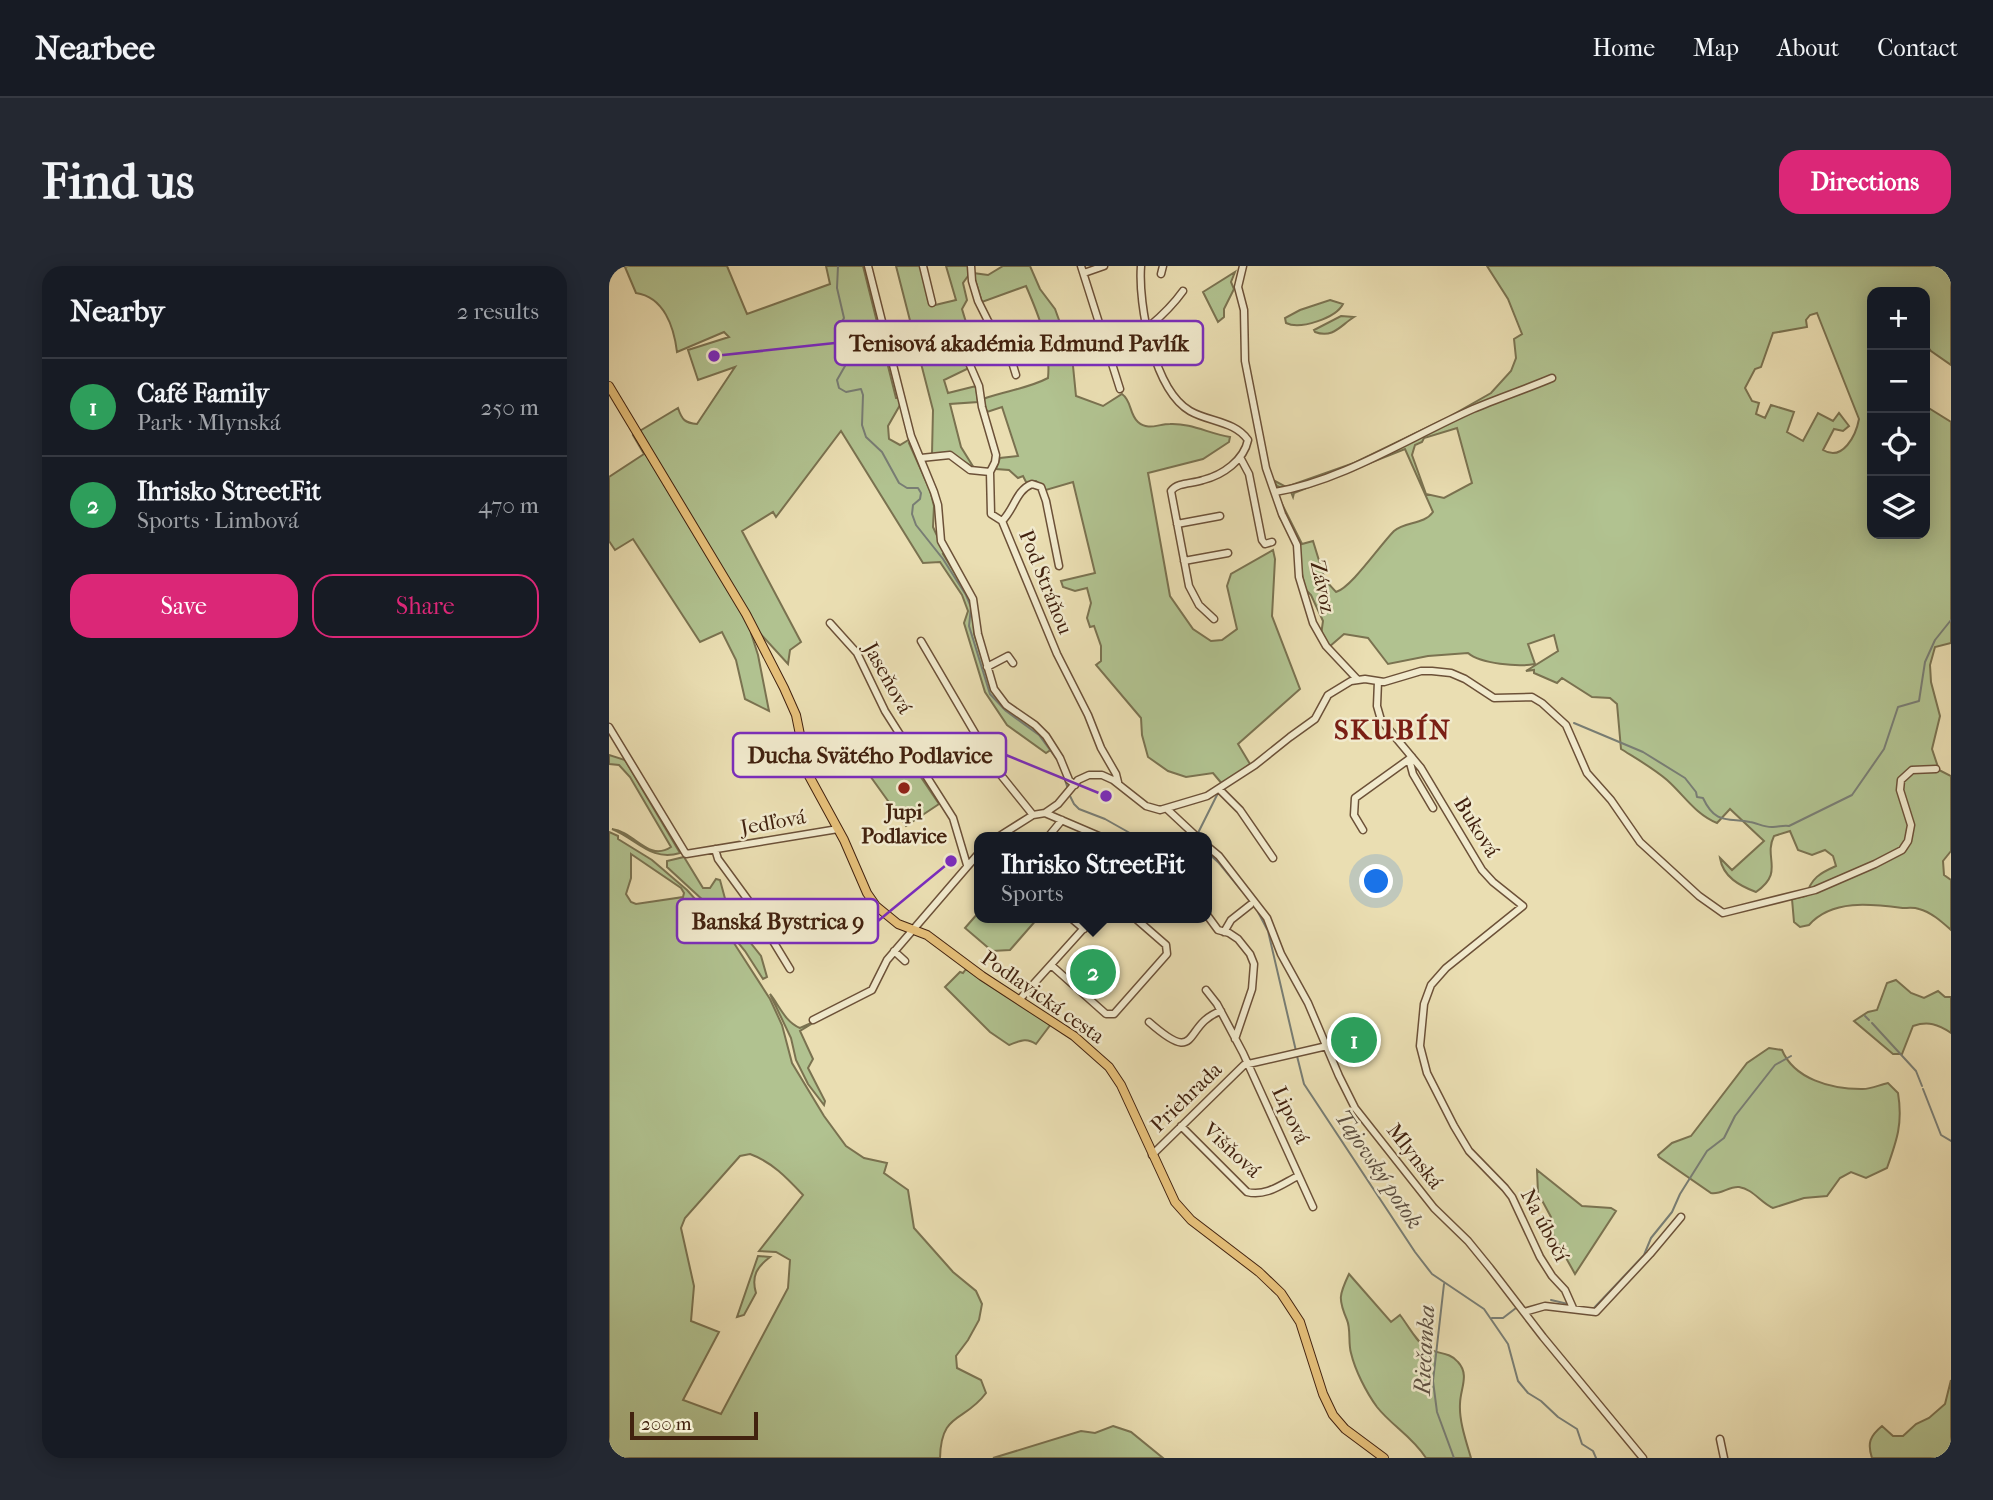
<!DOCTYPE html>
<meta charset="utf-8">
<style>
body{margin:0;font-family:"IM FELL French Canon",serif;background:#242831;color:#f1f3f6}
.controls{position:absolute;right:21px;top:21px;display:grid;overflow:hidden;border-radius:14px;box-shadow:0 4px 18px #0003}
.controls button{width:63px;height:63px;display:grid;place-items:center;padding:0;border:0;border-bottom:2px solid #363941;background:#171b24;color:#f1f3f6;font:35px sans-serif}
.scale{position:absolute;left:21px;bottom:18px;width:128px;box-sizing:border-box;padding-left:7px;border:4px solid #42220f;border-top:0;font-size:19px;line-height:24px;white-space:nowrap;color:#42220f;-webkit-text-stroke:5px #f1eacd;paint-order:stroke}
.you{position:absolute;left:768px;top:616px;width:24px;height:24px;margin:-18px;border:5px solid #fff;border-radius:50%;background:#1a73e8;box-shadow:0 0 0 10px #1a73e833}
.badge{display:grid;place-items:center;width:46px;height:46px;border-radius:50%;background:#db2777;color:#fff;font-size:23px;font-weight:700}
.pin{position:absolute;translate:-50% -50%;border:4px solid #fff;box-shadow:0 2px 7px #0006}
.popup{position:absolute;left:365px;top:566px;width:238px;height:91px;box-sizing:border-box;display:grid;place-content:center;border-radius:14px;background:#171b24;filter:drop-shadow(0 2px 5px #0005);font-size:23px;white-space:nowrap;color:#9ea1a6}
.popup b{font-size:26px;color:#f1f3f6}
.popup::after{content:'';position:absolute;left:50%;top:100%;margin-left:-14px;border:14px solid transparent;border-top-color:#171b24}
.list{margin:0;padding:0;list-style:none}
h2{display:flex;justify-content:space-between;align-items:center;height:91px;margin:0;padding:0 28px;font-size:30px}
h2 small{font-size:23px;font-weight:400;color:#9ea1a6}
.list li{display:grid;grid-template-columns:46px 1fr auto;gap:21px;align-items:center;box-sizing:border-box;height:98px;padding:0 28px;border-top:2px solid #363941}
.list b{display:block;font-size:26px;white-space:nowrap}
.list p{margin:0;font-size:23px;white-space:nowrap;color:#9ea1a6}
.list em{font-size:23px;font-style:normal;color:#9ea1a6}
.actions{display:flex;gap:14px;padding:21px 28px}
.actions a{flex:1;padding:16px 0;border:2px solid #db2777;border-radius:21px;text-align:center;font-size:24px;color:#db2777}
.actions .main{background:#db2777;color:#fff}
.icon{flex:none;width:38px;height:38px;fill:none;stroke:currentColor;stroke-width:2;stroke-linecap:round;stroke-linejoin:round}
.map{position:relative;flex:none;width:1342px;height:1192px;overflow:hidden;border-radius:21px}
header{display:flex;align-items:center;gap:42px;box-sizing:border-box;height:98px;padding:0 35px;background:#171b24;border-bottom:2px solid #363941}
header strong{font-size:33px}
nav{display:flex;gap:38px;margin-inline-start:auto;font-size:24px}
.intro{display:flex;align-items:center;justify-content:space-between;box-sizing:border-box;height:168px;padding:0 42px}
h1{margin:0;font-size:49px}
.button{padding:18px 32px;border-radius:21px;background:#db2777;color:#fff;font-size:24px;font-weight:700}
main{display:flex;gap:42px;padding:0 42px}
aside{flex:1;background:#171b24;border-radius:21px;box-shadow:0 4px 18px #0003}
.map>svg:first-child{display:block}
.green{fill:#b1c290;stroke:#7a7250;stroke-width:2;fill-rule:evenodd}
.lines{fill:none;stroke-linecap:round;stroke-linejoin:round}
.stream{stroke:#787d74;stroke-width:2}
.minor-casing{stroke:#6c5138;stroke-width:9}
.major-casing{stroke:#42220f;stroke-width:10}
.minor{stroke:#f1eacd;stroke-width:6}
.major{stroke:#e5bf79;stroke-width:8}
.poi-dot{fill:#8f2418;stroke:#f1eacd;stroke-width:2.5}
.labels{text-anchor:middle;stroke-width:5;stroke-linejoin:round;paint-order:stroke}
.street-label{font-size:21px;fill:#42220f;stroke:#f1eacd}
.poi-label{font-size:21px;font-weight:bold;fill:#42220f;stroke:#f1eacd}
.water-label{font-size:23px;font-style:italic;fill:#5d4f41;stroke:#f1eacd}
.district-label{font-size:28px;font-weight:bold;letter-spacing:2px;fill:#7a1f14;stroke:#f1eacd}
.leader{fill:none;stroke:#7b2cbf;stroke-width:2.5}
.callout-dot{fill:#7b2cbf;stroke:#f1eacd;stroke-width:2.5}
.callout{fill:#f1eacd;stroke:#7b2cbf;stroke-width:2.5}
.callout-label{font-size:23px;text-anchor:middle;font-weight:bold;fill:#42220f}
</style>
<header>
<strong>Nearbee</strong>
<nav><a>Home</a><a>Map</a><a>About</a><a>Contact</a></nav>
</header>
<div class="intro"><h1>Find us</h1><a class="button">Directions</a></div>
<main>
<aside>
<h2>Nearby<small>2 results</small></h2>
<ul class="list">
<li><span class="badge" style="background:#2e9e5b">1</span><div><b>Café Family</b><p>Park · Mlynská</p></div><em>250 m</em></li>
<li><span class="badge" style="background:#2e9e5b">2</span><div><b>Ihrisko StreetFit</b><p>Sports · Limbová</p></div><em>470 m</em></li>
</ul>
<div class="actions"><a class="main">Save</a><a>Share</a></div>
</aside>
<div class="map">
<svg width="1342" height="1192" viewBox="0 0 1342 1192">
<rect width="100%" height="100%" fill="#eadeb2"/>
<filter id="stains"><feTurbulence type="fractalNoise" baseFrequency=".00286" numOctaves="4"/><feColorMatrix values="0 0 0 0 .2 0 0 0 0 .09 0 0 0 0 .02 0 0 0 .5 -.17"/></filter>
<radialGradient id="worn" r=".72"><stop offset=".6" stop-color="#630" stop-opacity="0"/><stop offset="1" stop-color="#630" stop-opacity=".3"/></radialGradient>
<!-- green -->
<path class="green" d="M19 0H118L138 48 221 18 217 0H254L287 132H290L291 139 279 160 280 173 291 179 301 173 303 176 300 177 321 224 325 240 324 261 336 287 334 288 360 330 364 342 365 367 383 424 403 446 430 466 443 483 437 487 398 459 376 426 355 357 359 345 353 329 331 296 314 297 232 165 167 251 164 246 133 265 192 376 181 384 179 398 148 364 142 367 149 389 160 445 136 433 127 394 113 366 91 376 24 273 6 284 0 275V211L35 188 24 169 69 142C73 154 76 157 88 158L126 101 89 114 79 84 120 71 115 66 68 86C65 61 55 31 27 27L16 1Z
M287 0H311L322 40 347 34 337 0H359V10L354 17 358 34 353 43 363 76 351 82 360 102 335 114 339 127 367 120 369 136 341 138 352 181 365 202 345 189 323 188 324 144Z
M394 0H421L431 23 446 43 463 90 467 130 494 140 513 128C523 135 520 148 529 156 539 165 549 158 561 158 582 157 601 168 621 171L620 176 594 193 539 207 561 330 584 363 602 375 613 374 628 363 618 320 622 308 664 284 666 293 663 350 691 423 629 478 641 498 614 519 604 507 577 511 559 505 539 491 533 469 532 452 487 399 492 395V380L485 360 481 361 478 352 482 337 478 322 466 325 454 321 452 315 486 307 464 216 437 224 427 215 417 216 414 210 409 212 400 204 387 203 391 192 409 190 393 141 378 146 374 133C395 125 418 123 439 112 442 79 430 50 417 20L373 36 364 7 379 9Z
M878 0H1342V99L1322 85 1316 77V26H1263V268H1316V126L1318 141 1342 156V377L1326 381 1321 399 1322 416 1331 450 1323 483 1330 504 1342 510V585L1334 595 1335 609 1342 614V664C1333 656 1322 646 1310 643 1305 641 1299 642 1294 642 1262 638 1223 633 1200 659L1191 661 1185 656 1183 633 1197 630C1202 612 1211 607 1227 600L1224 590 1216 584 1203 589 1189 584 1181 565 1165 570C1154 592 1176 606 1147 626 1131 620 1114 611 1111 592L1123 604 1155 575 1121 543 1108 557C1086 548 1075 529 1058 514 1044 502 1028 493 1012 483L1008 438 1001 432 983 431 953 412 948 417 925 407V404L917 405 949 385 945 369 919 378 926 398C909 401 872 398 859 387L819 390 779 398 759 372 735 368 720 381 712 369 714 355 702 329 696 323 686 273 671 252 666 236 670 232 693 278 704 275 716 314 727 326C742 322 771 279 785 265 796 255 815 259 824 246L796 183 685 227 684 231 682 226 668 220 664 214 677 221 745 197 838 152 882 127 902 105 907 92 905 73 913 68 899 33ZM1208 47 1250 153C1247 169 1234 196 1214 184L1225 163 1234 165 1240 160 1230 147 1224 155 1209 147 1194 175 1178 166 1185 146 1162 139 1156 152 1147 148 1150 137 1143 135 1136 122 1146 103 1152 101 1164 67 1198 61 1197 54 1201 49ZM848 162 863 217 835 232 817 228 803 189 806 179 813 176 815 172Z
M626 6 622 16 625 23 615 43V51L609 56 594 26Z
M721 34 734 38C727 52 691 64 677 57L676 52 691 44Z
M732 50 745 51C732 59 724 73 706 66L705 64Z
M293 483 330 538 297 560 259 507Z
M0 489 16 494 71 587C42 596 28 573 3 563 26 566 39 596 62 581L21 511 10 499 0 498Z
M0 566 9 570V573L43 594 78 624 123 674 161 733 173 759 183 797 215 850 237 880 255 892 278 897 275 907 299 924 305 962 344 1006 367 1025 373 1038 370 1054 359 1074 347 1090 348 1102 372 1114 377 1127C355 1157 332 1145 331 1192H0ZM22 588 72 622 75 627 74 631 27 638 22 636 17 628 22 612ZM141 888C163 896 178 912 194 929L150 985 167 986 181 994 179 1022 112 1148 74 1134 110 1066 82 1055 85 1020 72 962 76 952 131 890Z
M75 591 94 622H101L107 613 111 614 121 651 152 690 158 711 154 713 136 685 97 637 58 601V595Z
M370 646V652H429L401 684 383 685 356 662Z
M357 703 442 758 427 778C417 771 411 775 400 779L381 766 336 721 351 706 354 707Z
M1287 714 1302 727 1315 732 1329 725 1336 731H1342V767C1329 758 1319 755 1304 760L1293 788H1284L1245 755 1259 746 1268 744 1278 717Z
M161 728C170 739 176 756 191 762L209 754 191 765 204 793 199 802 216 835 215 839 199 818 187 794 182 772Z
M749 750 759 767 753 781 741 786 728 763Z
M1160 782 1173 784C1185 813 1222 823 1252 823 1260 824 1270 819 1279 817L1289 827C1294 857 1288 874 1278 902L1257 912 1242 906 1231 912 1218 930 1195 932 1164 942C1152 937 1144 923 1130 921 1120 920 1112 929 1102 927L1050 891 1049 889 1063 877 1082 870 1138 797Z
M928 904 973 940 1002 942 1007 945 966 1008 942 965V951L929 927Z
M149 990 161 991C148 1001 142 1010 147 1027L135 1049 128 1051Z
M740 1008 782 1056 791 1049C799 1059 807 1076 819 1083 829 1088 841 1086 849 1096 861 1109 851 1123 851 1138 850 1155 857 1175 862 1192H817C803 1170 783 1160 768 1141 757 1126 746 1104 742 1087 739 1077 742 1063 738 1054 729 1033 730 1029 740 1008Z
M1342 1114V1192H1263C1258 1177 1261 1170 1273 1160L1284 1170H1294L1307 1158 1320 1152 1336 1138Z
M504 1160 522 1166 554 1192H384L472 1165 486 1167Z"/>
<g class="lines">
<!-- stream -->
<path class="stream" d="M229 0 228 22 235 52 227 67 236 100 228 114 230 122 237 126 252 123 254 129 253 159 257 171 273 186 290 217 298 222H309L312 227 311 233 304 239 303 248 307 259 334 293 357 329 362 341 360 360 381 428 397 445 430 469 450 496
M965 457 1034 486 1076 512 1087 526 1088 531 1094 532C1106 558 1118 552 1141 556 1148 557 1157 562 1164 561 1170 561 1174 559 1180 560L1243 529 1275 483 1289 441 1310 435 1316 396 1326 374 1342 354
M455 511 459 523
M460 528 465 538 470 543 496 553 528 571
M589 567 609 527
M598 586 610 597 633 625
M649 646 659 665 687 785
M1256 750 1260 754
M1263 757 1307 805 1313 820
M688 790 695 818 806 986 823 1008 875 1043 899 1078 909 1115 919 1127 932 1135 949 1151 968 1163 973 1178 984 1185 987 1192
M1314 823 1332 869 1342 875
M835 1018 824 1115 828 1146 845 1192
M942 1034 959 1038
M982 1043 985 1042 1035 989 1042 972 1063 946 1071 928 1098 885 1115 872 1126 850 1166 799 1182 790
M883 1052H894L907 1042"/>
<defs>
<path id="minor" d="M259 0 302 170 325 226 329 239 332 275 364 333 369 368 385 423 397 439 426 459 437 470 451 492 460 514 466 519
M314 0 323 37
M362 0 363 15 369 35 379 55 399 83 407 109
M472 0 511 123
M532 0C529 39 545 124 581 145 600 156 626 155 639 174 635 194 614 209 594 214 583 218 569 216 562 225L580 320 590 339 605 353
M634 0 629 21 635 44 636 95 657 202 673 248 688 279 690 311 704 357 717 380 748 413
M475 7 495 0
M552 8 554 0
M354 83 370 120 373 141 387 189 386 196 381 206 382 248 393 255
M499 86C524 78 559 46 574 25
M312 192 341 189 361 204 381 206
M632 193 640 208 653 274 656 278 663 276
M666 226C733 215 801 171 864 143 890 132 917 123 943 112
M393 255 448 388 479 449 492 482 507 508 509 516
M393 255C405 244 407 224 423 218L432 221 437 235 450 300
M568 258 611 250
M575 295 619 287
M221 357 248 387 276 445 344 552 358 599
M312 375 387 503 424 549
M378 401 399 390 404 397
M769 415 768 440 772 454 812 502 873 604 884 616 914 640 837 702 822 719 815 738 811 780 818 807 845 860 860 885 896 922 903 931 931 991 943 1010 956 1024 964 1042
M0 461 77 588 229 563
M800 493 804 508 824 542
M611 524 631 544 664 592
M558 543 588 571
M436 547 492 571
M754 564 745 549 746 532 803 491
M389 571 424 549 436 547 449 538 469 514 480 509H493L504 514 537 540 551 544 598 530 646 499 681 471 706 453 719 429 742 415 756 413 775 416 812 405H823L842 407 856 413 885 432 923 431 933 437 957 459 978 507 1002 534 1031 576 1090 630 1114 647 1206 624 1266 598 1293 584 1299 575 1302 559 1291 524 1292 514 1303 504 1327 503
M439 571 453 554
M598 580 610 590 658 652 672 688 699 737 730 810 746 842 825 942 859 975 881 1002 934 1071 1034 1192
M106 583 109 593 139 634 181 703
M598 649 609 664 620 667 629 673 641 688 645 698 643 723 626 773
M462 652 475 663
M615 666 622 654 641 639
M285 685 296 695
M442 699 497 748H505L558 688 557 679 526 652
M597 724 608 738 634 787 704 941
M411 733 484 652
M204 754 263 724 278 694 370 587
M540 756C592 802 573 758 612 745
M572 860 638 926C657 931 673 918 689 910
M543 889 635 799 718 780
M915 1046 936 1040 987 1046 1041 988 1072 951
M1111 1173 1115 1192"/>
<path id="major" d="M0 120 137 348 175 422 187 449 199 508 235 574 258 627 267 640 289 658 318 669 373 710 465 770 500 801 512 819 566 936 582 954 650 1006 672 1027 691 1056 714 1128 724 1149 736 1163 775 1192"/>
</defs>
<!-- minor casing -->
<use href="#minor" class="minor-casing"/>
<!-- major casing -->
<use href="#major" class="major-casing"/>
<!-- minor -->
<use href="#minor" class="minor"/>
<!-- major -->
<use href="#major" class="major"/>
</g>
<!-- markers -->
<circle class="poi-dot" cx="295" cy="522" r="7"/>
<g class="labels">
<!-- street labels -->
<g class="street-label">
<text transform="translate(437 316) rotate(68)" y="7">Pod Stráňou</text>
<text transform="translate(714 321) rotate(78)" y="7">Závoz</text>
<text transform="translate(279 412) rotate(61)" y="7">Jaseňová</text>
<text transform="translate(164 556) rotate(-10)" y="7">Jedľová</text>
<text transform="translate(868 561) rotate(58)" y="7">Buková</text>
<text transform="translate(434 731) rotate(35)" y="7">Podlavická cesta</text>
<text transform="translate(577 831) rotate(-44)" y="7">Priehrada</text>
<text transform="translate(682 849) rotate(65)" y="7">Lipová</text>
<text transform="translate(623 884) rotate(43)" y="7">Višňová</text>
<text transform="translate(806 890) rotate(52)" y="7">Mlynská</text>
<text transform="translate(936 959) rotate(62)" y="7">Na úbočí</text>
</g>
<!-- poi labels -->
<g class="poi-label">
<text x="295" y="553">Jupi<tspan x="295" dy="24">Podlavice</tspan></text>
</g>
<!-- water labels -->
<g class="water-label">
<text transform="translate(770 903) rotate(56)" y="8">Tajovský potok</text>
<text transform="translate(815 1084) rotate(-87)" y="8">Riečanka</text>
</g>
<!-- district labels -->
<g class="district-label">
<text x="784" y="473">SKUBÍN</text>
</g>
</g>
<!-- callouts -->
<path class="leader" d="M105 90L226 77M497 530L397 489M342 595L269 655"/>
<g class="callout-dot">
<circle cx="105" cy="90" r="7"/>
<circle cx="497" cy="530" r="7"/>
<circle cx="342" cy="595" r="7"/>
</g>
<g class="callout">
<rect x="226" y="55" width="368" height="44" rx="7"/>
<rect x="124" y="467" width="273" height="44" rx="7"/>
<rect x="68" y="633" width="201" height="44" rx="7"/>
</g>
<g class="callout-label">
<text x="410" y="85">Tenisová akadémia Edmund Pavlík</text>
<text x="261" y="497">Ducha Svätého Podlavice</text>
<text x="169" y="663">Banská Bystrica 9</text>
</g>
<rect width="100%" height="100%" filter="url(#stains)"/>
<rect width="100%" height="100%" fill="url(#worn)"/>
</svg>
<div class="controls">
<button>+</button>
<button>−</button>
<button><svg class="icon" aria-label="locate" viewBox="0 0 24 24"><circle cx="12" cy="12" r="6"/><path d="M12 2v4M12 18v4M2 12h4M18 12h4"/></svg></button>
<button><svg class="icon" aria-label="layers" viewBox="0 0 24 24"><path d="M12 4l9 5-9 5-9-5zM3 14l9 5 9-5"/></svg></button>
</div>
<div class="scale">200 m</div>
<div class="you"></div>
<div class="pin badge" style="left:745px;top:774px;background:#2e9e5b">1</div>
<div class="pin badge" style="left:484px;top:706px;background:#2e9e5b">2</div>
<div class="popup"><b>Ihrisko StreetFit</b>Sports</div>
</div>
</main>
